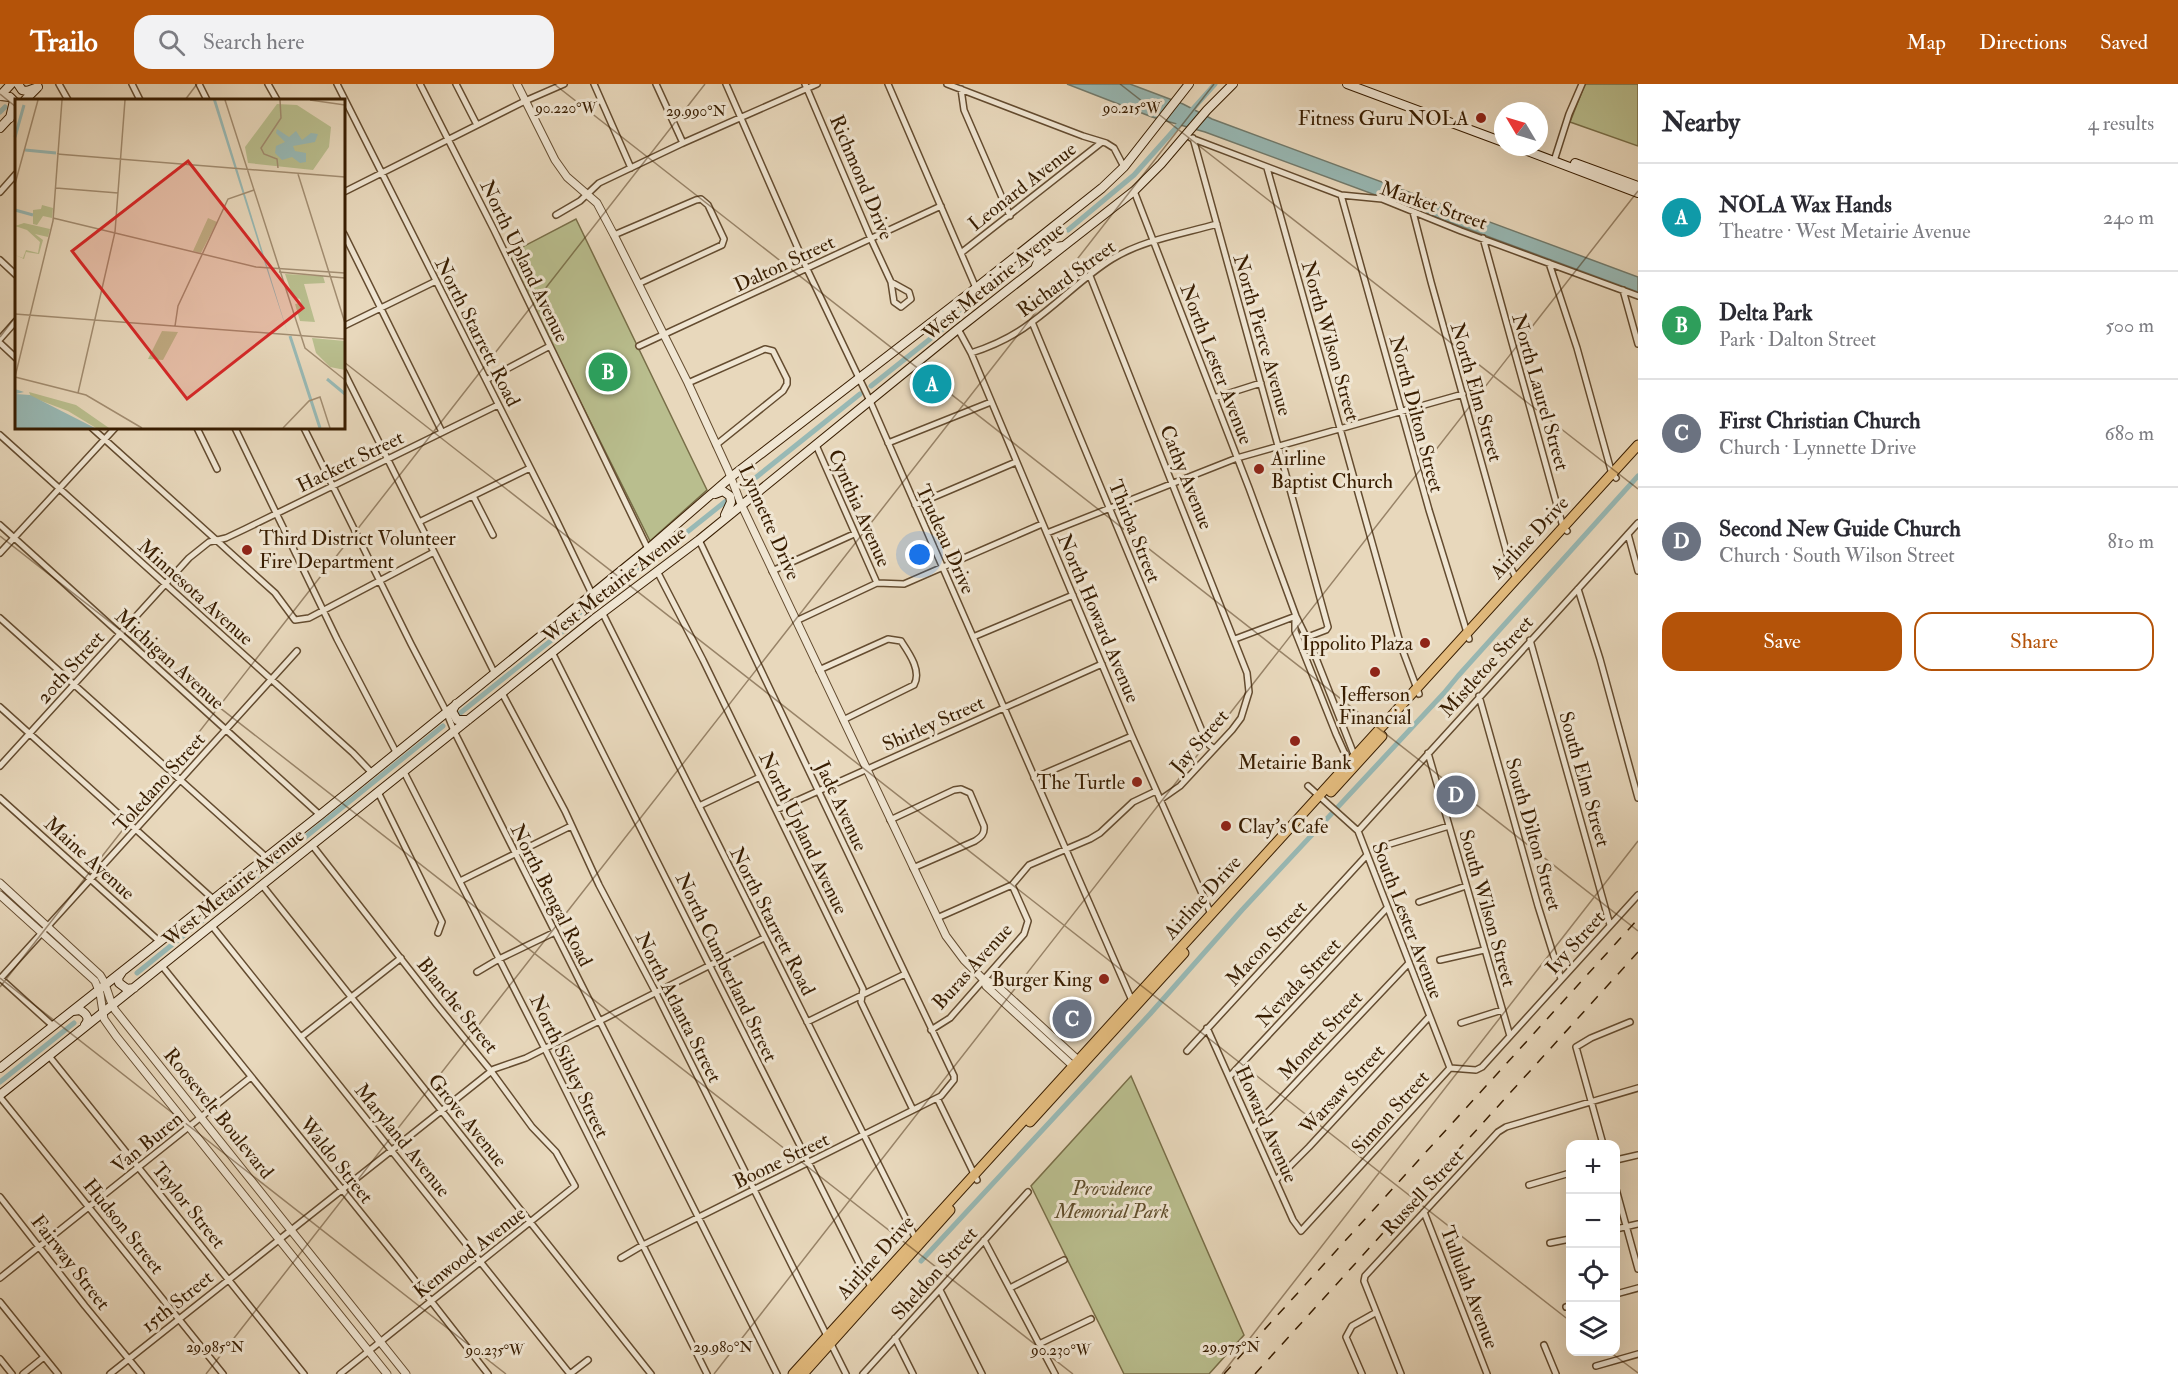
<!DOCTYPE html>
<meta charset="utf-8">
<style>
body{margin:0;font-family:"IM FELL Double Pica",serif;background:#f2f2f3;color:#2b2b33}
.controls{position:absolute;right:18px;bottom:18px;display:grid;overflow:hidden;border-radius:12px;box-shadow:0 6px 24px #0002}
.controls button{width:54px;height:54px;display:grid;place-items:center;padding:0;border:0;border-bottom:2px solid #e1e1e2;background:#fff;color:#2b2b33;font:30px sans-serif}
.compass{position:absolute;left:1494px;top:18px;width:54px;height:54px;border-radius:50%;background:#fff;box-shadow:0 6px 24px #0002;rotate:308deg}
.you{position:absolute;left:920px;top:471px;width:21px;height:21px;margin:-15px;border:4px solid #fff;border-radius:50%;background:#1a73e8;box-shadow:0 0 0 9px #1a73e833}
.badge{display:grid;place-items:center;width:39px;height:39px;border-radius:50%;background:#b45309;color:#fff;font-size:20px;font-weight:700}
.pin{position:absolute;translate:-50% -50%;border:3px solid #fff;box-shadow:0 2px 6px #0006}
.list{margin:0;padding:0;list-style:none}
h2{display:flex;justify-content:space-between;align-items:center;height:78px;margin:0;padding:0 24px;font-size:26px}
h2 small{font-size:20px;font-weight:400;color:#7c7c81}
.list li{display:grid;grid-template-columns:39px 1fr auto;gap:18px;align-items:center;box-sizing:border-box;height:108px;padding:0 24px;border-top:2px solid #e1e1e2}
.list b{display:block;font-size:22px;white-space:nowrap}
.list p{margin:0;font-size:20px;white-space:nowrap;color:#7c7c81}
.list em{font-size:20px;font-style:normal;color:#7c7c81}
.actions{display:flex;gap:12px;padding:18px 24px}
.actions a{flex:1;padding:14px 0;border:2px solid #b45309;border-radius:18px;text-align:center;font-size:21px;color:#b45309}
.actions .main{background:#b45309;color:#fff}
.icon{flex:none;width:33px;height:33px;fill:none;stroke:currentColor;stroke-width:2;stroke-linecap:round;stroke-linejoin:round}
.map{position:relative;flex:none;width:1638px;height:1290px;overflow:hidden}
header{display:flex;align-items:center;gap:36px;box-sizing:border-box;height:84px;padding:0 30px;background:#b45309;color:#fff}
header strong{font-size:28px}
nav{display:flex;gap:33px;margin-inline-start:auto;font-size:21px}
.search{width:420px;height:54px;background:#f2f2f3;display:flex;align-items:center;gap:15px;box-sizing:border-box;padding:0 21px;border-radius:18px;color:#7c7c81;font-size:22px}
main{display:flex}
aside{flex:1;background:#fff}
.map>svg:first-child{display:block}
.green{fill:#b9be8e;stroke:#786e48;stroke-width:1.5}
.water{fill:#98b9b5;stroke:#727b6d;stroke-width:1.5}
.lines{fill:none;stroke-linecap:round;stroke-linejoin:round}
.canal{stroke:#98b9b5;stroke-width:5}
.minor-casing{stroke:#644c30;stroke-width:8}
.tertiary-casing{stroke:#644c30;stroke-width:9}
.secondary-casing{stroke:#381d01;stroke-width:10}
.trunk-casing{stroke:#381d01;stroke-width:11}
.minor{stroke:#f0e6d3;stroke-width:5}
.tertiary{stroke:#f0e6d3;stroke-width:7}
.secondary{stroke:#f0e6d3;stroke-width:8}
.trunk{stroke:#e4bc7e;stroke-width:9}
.rail{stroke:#381d01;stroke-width:1.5;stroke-dasharray:10 10;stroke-linecap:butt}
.ticks{fill:none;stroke:#381d01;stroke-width:1.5;stroke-opacity:0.45}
.poi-dot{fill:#8f2418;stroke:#f0e6d3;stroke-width:2}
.labels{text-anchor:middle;stroke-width:6;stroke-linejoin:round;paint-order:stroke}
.poi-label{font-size:20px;fill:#381d01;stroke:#f0e6d3;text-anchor:end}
.street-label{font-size:20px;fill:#381d01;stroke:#f0e6d3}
.park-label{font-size:20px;font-style:italic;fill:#5f4d2b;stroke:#f0e6d3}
.inset-river{fill:none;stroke:#98b9b5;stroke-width:3}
.inset-road{fill:none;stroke:#a28d71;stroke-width:1.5}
.view{fill:#d62828;fill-opacity:0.15;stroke:#d62828;stroke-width:3}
.inset-edge{fill:none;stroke:#381d01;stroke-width:3}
.ticks-label{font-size:15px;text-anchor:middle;fill:#381d01;stroke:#f0e6d3;stroke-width:6;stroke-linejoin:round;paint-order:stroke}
</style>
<header>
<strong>Trailo</strong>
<div class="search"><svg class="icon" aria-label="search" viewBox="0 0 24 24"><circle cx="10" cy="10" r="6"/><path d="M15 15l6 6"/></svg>Search here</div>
<nav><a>Map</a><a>Directions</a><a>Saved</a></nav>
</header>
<main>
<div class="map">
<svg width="1638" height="1290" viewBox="0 0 1638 1290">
<rect width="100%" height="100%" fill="#e8d8bc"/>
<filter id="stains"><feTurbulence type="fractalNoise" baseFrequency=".00333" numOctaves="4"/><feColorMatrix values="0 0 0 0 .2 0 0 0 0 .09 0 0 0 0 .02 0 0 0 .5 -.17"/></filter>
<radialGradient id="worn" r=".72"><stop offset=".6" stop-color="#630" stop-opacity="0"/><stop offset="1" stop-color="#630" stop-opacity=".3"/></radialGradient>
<!-- green -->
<path class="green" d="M1585 0H1638V62L1570 38Z
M576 135 707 406 650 457 507 171Z
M1131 992 1244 1251 1209 1290H1124L1031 1102Z"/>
<!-- water -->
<path class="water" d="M1067 0H1130L1183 20 1212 35 1638 193V208L1205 48 1152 33Z"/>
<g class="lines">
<!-- canal -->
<path class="canal" d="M0 28 5 23
M1068 146 1134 91 1215 0
M871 302 1023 181
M744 403 860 310
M459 630 726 417
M137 889 443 642
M0 998 74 939
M921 1177 1150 930 1242 826 1444 609 1458 592 1638 392"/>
<defs>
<path id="minor" d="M59 0 68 16
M132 0 140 16
M199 0 207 16
M268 0 277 16
M337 0 555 433 592 510
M420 0 494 146 648 465
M456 0 477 41
M594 0 631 84
M656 0 683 59
M726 0 807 185 870 317 1133 919
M805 0 871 155 891 198 894 218 901 223 911 215 909 208 891 198
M888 0 976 204
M947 0 1083 52 1106 59 1114 64 1124 83
M961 5 964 26 1010 132
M1191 54 1341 111 1382 115 1461 147 1638 212
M1193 54 1328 543 1326 546 1305 554
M1554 77 1569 30 1582 0
M1267 84 1401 562 1419 610
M1134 107 1249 404 1296 532 1314 569 1355 673
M0 108 16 90
M344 108 525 17 564 0
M1341 111 1429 426 1469 555
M1413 128 1431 198 1511 484 1516 494
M556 131 580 117 599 99 683 59 817 0
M344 150 442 348
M614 151 696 116 701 115 708 121 724 155 722 161 640 199
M1483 154 1563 443 1567 447
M961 169 1102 58
M0 176 16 191
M1549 179 1577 264 1612 390 1616 394
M1090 192 1247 589 1249 608 1241 634 1232 646 1180 702 1160 716
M1623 206 1638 260
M1032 238 1207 659 1214 665
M344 242 436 197
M958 245 971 269 1132 652 1211 830
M0 255 16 237
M0 259 16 274
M639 262 941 122
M971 269C993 262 1014 252 1032 238 1060 218 1083 193 1112 175 1143 156 1182 150 1217 140
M344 288 494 588
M486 296 550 262
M688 299 765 265 773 267 787 295V300L783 307 716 361
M1214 314 1261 299
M92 344 275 509 295 536 309 534 434 468
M197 344 217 385
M235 344 337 555 396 668
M304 344 411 560 446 627 454 647C561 862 669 1076 777 1290
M0 351 353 669 371 688
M888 359 991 318
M816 361 877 499
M473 412 493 451
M915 421 1016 378
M419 438 530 384
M0 441 320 731
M1047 449 1237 374 1463 310
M1628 450 1638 487
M0 469 115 344
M657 487 703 576 863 905 861 918 913 1026
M772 487 854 450
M1578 505 1600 575 1638 714
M602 528 917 1157
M1295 533V547L1336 650 1350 681
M0 534 266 773
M796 537 877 499 904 500 1042 440
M973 553 1073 511
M1235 555 1296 532
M1530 556 1610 841
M552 568 872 1205
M819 586 888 555 901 557C909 569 922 587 914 601L843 636
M502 609 565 727 599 801 656 909 846 1290
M1479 612 1538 822 1561 895
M0 623 213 815
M1428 669 1510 952
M0 682 189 474 209 458 226 454 245 445 498 321
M404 688 545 965 707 1290
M1034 694 1132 652
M1308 702 1358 747 1450 984
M378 708 442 838 438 849
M0 714 159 857
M699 722 760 693
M776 726 1102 580
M890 736 954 706 961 705 970 709 984 742C985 750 981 753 975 757L913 784
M1358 747 1638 439
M1390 760 1449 742
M312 761 437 921 491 987 532 1043 556 1068 575 1102 340 1290
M460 797 571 742
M262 801 651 1290
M1419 818 1466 802
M937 834 1012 801 1029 781 1090 755 1100 749 1133 718 1156 707
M212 842 570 1290
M1440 876 1484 866
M162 882 399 1176 488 1290
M477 888 499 875 553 849
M0 894 53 942
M0 895 297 567
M807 938 905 890
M1461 939 1502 926
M1207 944 1293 1136 1301 1147 1450 984
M931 946 950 934 1024 850 1028 837 1012 801
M301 953 401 874
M1187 967 1367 771
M49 972 304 1290
M1450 984 1476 986 1482 983 1638 811
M1230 992 1387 824
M0 1013 223 1290
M937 1014 977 1096
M1253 1044 1409 879
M1603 1060 1576 963 1591 954 1630 938
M1616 1076 1638 1071
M1276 1096 1309 1063 1429 933
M1529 1101 1570 1089
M1616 1105 1638 1185
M0 1113 85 1222 141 1290
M1424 1128 1487 1290
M1616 1145 1638 1140
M984 1156 1055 1290
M1550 1159 1570 1155
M621 1174 643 1161 941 1012 954 996V992L699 456
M0 1194 251 993
M1010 1204 1064 1176
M940 1206 982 1290
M1616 1210 1638 1204
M0 1218 58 1290
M1566 1223 1570 1222
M895 1254 913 1290
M1039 1260 1091 1235
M1544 1261 1556 1290
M0 1275 12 1290
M1596 1282 1638 1270
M23 1290 44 1273
M110 1290 494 985 526 974 764 854
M570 1290 588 1276
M863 1290 1028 1108
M1362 1290 1346 1253 1352 1242 1375 1229
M1401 1290 1364 1197 1365 1192 1498 1048 1506 1043 1638 1004"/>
<path id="tertiary" d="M517 0 555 76 567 93 597 119 614 151 688 299 728 386 741 420 946 852 964 876 984 896 986 902 1073 982 1077 983
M0 799 100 891C108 902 108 915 115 926L406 1290
M0 811 95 897 100 909 104 935 116 952 387 1290
M984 896 994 899 1078 976 1079 981"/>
<path id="secondary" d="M18 0 22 6 27 7 38 3
M1347 0 1503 58
M0 12 10 13 14 17 10 34
M0 12 11 0
M25 16 37 4
M0 44 13 30
M1517 63 1638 109
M1575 79 1638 102
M1052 146 1048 156 1050 161 1056 163 1063 162
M1026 166 1034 164 1040 172 1036 182
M715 410 723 407 730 412 731 418 725 431
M456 620 452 627 457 636H468
M122 888 118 894 119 899 127 905 134 904
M73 927 80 926C87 930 90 935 85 941
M0 984 320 731 648 465 731 393 976 204 1102 104 1124 83 1189 0
M0 1011 594 535 699 456 958 245 1134 107 1161 80 1207 26 1233 0"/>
<path id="trunk" d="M1331 708 1382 652
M1030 1038 1184 869
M793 1290 1638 361
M803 1290 950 1126"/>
</defs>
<!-- minor casing -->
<use href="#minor" class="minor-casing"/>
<!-- tertiary casing -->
<use href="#tertiary" class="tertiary-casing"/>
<!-- secondary casing -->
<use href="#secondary" class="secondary-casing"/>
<!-- trunk casing -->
<use href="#trunk" class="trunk-casing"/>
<!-- minor -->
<use href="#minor" class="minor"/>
<!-- tertiary -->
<use href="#tertiary" class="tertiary"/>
<!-- secondary -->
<use href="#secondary" class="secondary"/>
<!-- trunk -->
<use href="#trunk" class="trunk"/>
<!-- rail -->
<path class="rail" d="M1224 1290 1638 835
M1255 1290 1638 868"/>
</g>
<!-- ticks -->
<path class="ticks" d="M554 0 1638 847M1120 0 1638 405M0 10 16 23M185 16 197 0M0 253 16 232M344 278 1570 1237M0 452 1073 1290M0 894 506 1290M0 903 705 0M1610 1268 1638 1289M206 1290 1214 0M714 1290 1638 107M1222 1290 1638 757"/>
<!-- markers -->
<g class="poi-dot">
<circle cx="1481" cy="34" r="6"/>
<circle cx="1259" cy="385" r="6"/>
<circle cx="247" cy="466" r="6"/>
<circle cx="1425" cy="559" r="6"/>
<circle cx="1375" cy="588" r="6"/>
<circle cx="1295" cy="657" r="6"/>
<circle cx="1137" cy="698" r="6"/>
<circle cx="1226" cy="742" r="6"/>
<circle cx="1104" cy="895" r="6"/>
</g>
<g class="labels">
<!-- poi labels -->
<g class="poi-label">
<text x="1469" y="41">Fitness Guru NOLA</text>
<text x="1271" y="381" text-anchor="start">Airline<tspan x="1271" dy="23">Baptist Church</tspan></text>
<text x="259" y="461" text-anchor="start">Third District Volunteer<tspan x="259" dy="23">Fire Department</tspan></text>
<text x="1413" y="566">Ippolito Plaza</text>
<text x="1375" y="617" text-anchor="middle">Jefferson<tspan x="1375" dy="23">Financial</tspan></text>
<text x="1295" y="685" text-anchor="middle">Metairie Bank</text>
<text x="1125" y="705">The Turtle</text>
<text x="1238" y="749" text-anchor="start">Clay's Cafe</text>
<text x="1092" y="902">Burger King</text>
</g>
<!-- street labels -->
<g class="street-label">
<text transform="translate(862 93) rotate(67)" y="7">Richmond Drive</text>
<text transform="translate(1022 102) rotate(-38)" y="7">Leonard Avenue</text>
<text transform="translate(1434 121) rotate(19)" y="7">Market Street</text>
<text transform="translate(525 177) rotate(64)" y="7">North Upland Avenue</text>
<text transform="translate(784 179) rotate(-25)" y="7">Dalton Street</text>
<text transform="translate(1066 194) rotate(-36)" y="7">Richard Street</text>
<text transform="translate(993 197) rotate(-39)" y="7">West Metairie Avenue</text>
<text transform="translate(478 248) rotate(63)" y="7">North Starrett Road</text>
<text transform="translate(1263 251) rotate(74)" y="7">North Pierce Avenue</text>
<text transform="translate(1331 257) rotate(74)" y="7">North Wilson Street</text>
<text transform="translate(1217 280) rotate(69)" y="7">North Lester Avenue</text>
<text transform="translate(1477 308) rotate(74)" y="7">North Elm Street</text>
<text transform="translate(1541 308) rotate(74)" y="7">North Laurel Street</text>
<text transform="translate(1417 330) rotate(75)" y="7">North Dilton Street</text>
<text transform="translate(350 377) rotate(-26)" y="7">Hackett Street</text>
<text transform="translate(1187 393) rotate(68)" y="7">Cathy Avenue</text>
<text transform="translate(860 424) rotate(66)" y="7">Cynthia Avenue</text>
<text transform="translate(770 438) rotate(66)" y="7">Lynnette Drive</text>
<text transform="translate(1135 447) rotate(68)" y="7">Thirba Street</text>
<text transform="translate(1529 453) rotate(-47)" y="7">Airline Drive</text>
<text transform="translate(946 455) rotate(66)" y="7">Trudeau Drive</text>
<text transform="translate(614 500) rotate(-38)" y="7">West Metairie Avenue</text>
<text transform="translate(196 508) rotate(42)" y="7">Minnesota Avenue</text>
<text transform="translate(1099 534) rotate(67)" y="7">North Howard Avenue</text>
<text transform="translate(170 575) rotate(42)" y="7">Michigan Avenue</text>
<text transform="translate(1486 582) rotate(-48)" y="7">Mistletoe Street</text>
<text transform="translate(70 583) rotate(-48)" y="7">20th Street</text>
<text transform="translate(933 639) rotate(-24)" y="7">Shirley Street</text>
<text transform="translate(1199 657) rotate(-49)" y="7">Jay Street</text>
<text transform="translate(1585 695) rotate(74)" y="7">South Elm Street</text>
<text transform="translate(159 698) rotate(-48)" y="7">Toledano Street</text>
<text transform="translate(842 722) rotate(65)" y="7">Jade Avenue</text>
<text transform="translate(804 749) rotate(64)" y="7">North Upland Avenue</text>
<text transform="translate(1534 750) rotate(74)" y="7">South Dilton Street</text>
<text transform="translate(90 774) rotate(42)" y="7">Maine Avenue</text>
<text transform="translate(233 803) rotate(-39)" y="7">West Metairie Avenue</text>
<text transform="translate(552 811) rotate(63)" y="7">North Bengal Road</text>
<text transform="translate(1202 813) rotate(-48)" y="7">Airline Drive</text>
<text transform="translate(1488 824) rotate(74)" y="7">South Wilson Street</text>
<text transform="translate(1408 836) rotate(69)" y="7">South Lester Avenue</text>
<text transform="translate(773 837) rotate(63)" y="7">North Starrett Road</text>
<text transform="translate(1575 858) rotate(-48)" y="7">Ivy Street</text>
<text transform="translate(1266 859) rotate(-47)" y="7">Macon Street</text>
<text transform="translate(972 882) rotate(-48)" y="7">Buras Avenue</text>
<text transform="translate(727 883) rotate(64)" y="7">North Cumberland Street</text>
<text transform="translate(1298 898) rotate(-47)" y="7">Nevada Street</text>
<text transform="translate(458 921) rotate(51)" y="7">Blanche Street</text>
<text transform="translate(679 923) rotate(63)" y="7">North Atlanta Street</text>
<text transform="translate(1320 951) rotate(-47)" y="7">Monett Street</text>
<text transform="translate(570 982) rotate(64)" y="7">North Sibley Street</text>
<text transform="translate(1342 1005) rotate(-47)" y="7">Warsaw Street</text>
<text transform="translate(1390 1028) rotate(-48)" y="7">Simon Street</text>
<text transform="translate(219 1029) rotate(51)" y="7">Roosevelt Boulevard</text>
<text transform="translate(468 1036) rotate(51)" y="7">Grove Avenue</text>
<text transform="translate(1267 1040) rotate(66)" y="7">Howard Avenue</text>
<text transform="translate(403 1056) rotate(51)" y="7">Maryland Avenue</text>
<text transform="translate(147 1058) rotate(-39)" y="7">Van Buren</text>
<text transform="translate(337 1076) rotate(51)" y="7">Waldo Street</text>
<text transform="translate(781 1076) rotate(-26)" y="7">Boone Street</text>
<text transform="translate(1422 1108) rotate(-47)" y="7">Russell Street</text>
<text transform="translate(189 1121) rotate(51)" y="7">Taylor Street</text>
<text transform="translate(124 1142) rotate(51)" y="7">Hudson Street</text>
<text transform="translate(469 1168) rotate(-38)" y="7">Kenwood Avenue</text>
<text transform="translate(875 1173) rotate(-48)" y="7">Airline Drive</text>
<text transform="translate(71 1178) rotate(52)" y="7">Fairway Street</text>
<text transform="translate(934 1189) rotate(-48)" y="7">Sheldon Street</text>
<text transform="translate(1470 1203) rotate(69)" y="7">Tullulah Avenue</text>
<text transform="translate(177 1217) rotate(-39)" y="7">15th Street</text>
</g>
<!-- park labels -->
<g class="park-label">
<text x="1112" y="1111">Providence<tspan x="1112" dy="23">Memorial Park</tspan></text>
</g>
</g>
<!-- overview -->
<g transform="translate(15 15)">
<rect width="330" height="330" fill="#e8d8bc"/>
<path d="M262 5 282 6 316 28 314 48 298 71 233 64 230 48ZM27 106 38 109 37 119 28 117 22 126 18 125V111L26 110ZM193 119 202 123 186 154 178 152ZM9 124 35 130 33 138 20 135 28 141 24 155 11 153 9 160 0 156 8 159 11 151 23 154 25 143 12 131 0 127ZM270 175 308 177 310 184 289 185 300 223 285 222 280 205 286 204 285 200 278 198ZM147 232 163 233 148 261 133 260ZM297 239 330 242V271L315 268 301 254ZM14 293 61 306 94 329H81L53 312 16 298Z" fill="#b9be8e"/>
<path d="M198 1H201L273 235 251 168ZM262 30 274 38 281 32 287 41 296 34 303 35 300 43 278 47 280 52 291 54V63L285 64 277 58 267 61 260 54 261 47 270 43 261 34ZM0 290 9 293 1 295 15 296 80 329H0Z" fill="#98b9b5"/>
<path class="inset-river" d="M0 38 9 6M10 51 41 54M0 111 18 116M275 237 305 329M312 280 330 295"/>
<path class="inset-road" d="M210 1 290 249 330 281M295 1 330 6M42 55 330 78M263 69 262 60 249 55 246 49 266 19 265 1M283 75 330 224M0 85 23 1M41 89 103 94M38 119 241 168 330 174M264 173 330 179M0 215 330 240M160 227 163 207 213 100 239 91M0 278 38 122 47 1M0 278 71 296 127 329M63 294 100 133 110 1M268 329 294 302 305 298 315 329"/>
<path class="view" d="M173 62 288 209 172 300 57 152Z"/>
<rect width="330" height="330" class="inset-edge"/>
</g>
<g class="ticks-label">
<text x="566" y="29">90.220°W</text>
<text x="1132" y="29">90.215°W</text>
<text x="696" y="32">29.990°N</text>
<text x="215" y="1268">29.985°N</text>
<text x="723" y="1268">29.980°N</text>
<text x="1231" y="1268">29.975°N</text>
<text x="495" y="1271">90.235°W</text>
<text x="1061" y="1271">90.230°W</text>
</g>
<rect width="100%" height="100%" filter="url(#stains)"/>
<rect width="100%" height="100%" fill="url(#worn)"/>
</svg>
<div class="controls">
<button>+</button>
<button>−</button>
<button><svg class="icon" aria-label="locate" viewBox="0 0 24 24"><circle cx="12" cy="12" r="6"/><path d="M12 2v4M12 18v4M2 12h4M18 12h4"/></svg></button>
<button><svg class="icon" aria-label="layers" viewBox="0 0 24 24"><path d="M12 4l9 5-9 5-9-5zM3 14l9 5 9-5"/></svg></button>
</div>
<svg class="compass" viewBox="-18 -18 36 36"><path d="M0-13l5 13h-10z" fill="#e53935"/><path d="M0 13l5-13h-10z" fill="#7c7c81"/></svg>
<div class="you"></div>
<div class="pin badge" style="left:932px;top:300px;background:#0f9aa8">A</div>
<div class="pin badge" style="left:608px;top:288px;background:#2e9e5b">B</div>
<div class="pin badge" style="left:1072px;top:935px;background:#6b7280">C</div>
<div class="pin badge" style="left:1456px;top:711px;background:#6b7280">D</div>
</div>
<aside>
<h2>Nearby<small>4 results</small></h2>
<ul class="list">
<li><span class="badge" style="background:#0f9aa8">A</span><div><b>NOLA Wax Hands</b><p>Theatre · West Metairie Avenue</p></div><em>240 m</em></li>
<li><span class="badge" style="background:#2e9e5b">B</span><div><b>Delta Park</b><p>Park · Dalton Street</p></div><em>500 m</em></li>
<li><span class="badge" style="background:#6b7280">C</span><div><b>First Christian Church</b><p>Church · Lynnette Drive</p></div><em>680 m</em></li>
<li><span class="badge" style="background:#6b7280">D</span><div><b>Second New Guide Church</b><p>Church · South Wilson Street</p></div><em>810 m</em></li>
</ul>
<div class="actions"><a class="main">Save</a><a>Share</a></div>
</aside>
</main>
